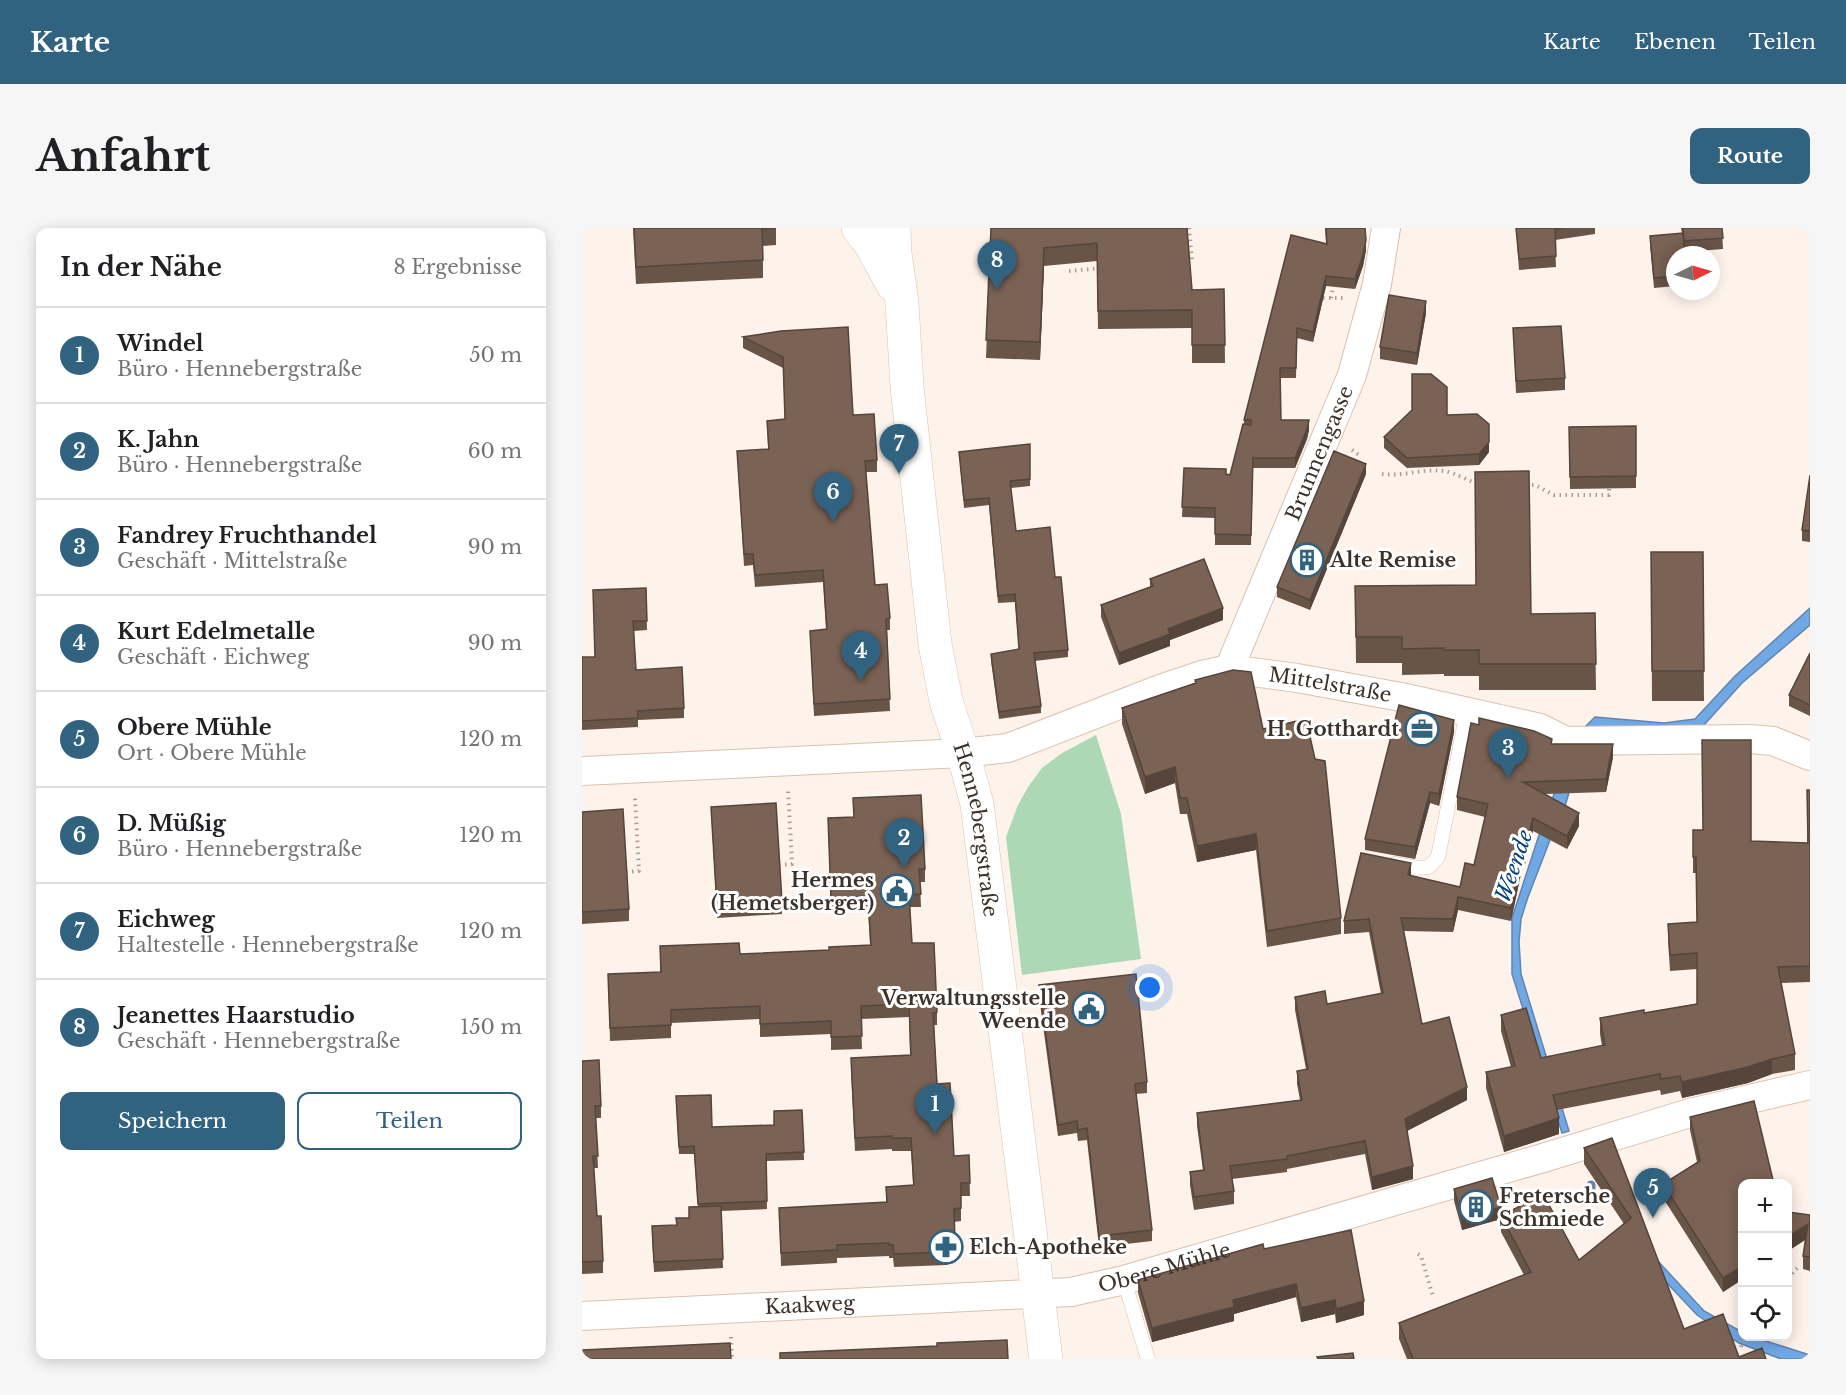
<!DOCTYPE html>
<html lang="de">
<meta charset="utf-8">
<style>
body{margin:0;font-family:"Libre Baskerville",serif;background:#f6f6f6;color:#202124}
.controls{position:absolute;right:18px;bottom:18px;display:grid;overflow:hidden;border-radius:12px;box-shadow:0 3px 15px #0003}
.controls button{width:54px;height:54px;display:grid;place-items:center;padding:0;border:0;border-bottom:2px solid #e0e0e0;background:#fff;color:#202124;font:30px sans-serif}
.compass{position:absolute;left:1084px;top:18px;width:54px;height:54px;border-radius:50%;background:#fff;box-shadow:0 3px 15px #0003;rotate:85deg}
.you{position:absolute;left:568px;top:760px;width:21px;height:21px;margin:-15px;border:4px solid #fff;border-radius:50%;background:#1a73e8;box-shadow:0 0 0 9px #1a73e833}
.badge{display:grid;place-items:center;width:39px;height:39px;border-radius:50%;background:#316280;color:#fff;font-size:20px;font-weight:700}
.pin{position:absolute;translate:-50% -50px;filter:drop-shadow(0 2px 3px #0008)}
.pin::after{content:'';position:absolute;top:32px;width:21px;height:18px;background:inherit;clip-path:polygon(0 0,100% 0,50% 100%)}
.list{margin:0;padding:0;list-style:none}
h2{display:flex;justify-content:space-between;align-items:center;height:78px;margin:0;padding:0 24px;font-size:26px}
h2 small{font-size:20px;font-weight:400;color:#757577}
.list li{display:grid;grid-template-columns:39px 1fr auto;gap:18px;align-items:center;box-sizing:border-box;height:96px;padding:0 24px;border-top:2px solid #e0e0e0}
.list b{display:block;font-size:22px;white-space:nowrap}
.list p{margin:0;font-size:20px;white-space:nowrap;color:#757577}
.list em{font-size:20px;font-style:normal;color:#757577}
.actions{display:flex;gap:12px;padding:18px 24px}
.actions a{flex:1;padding:14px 0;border:2px solid #316280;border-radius:12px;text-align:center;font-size:21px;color:#316280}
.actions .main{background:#316280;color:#fff}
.icon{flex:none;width:33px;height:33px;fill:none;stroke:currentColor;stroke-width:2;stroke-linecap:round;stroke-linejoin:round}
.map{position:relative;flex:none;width:1228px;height:1131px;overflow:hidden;border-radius:12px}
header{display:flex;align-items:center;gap:36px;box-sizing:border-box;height:84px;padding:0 30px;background:#316280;color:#fff}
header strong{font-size:28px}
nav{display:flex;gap:33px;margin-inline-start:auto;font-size:21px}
.intro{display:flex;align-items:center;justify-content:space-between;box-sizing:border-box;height:144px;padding:0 36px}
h1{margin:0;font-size:42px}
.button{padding:15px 27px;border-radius:12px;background:#316280;color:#fff;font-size:21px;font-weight:700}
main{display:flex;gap:36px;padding:0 36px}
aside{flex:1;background:#fff;border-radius:12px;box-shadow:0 3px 15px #0003}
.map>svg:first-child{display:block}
.green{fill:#add8b5}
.water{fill:#70a8e6;stroke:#6085ae;stroke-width:1.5}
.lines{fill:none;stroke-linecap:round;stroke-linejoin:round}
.stream{stroke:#6085ae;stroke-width:9}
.service-casing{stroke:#dac1af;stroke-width:15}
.minor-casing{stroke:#dac1af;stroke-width:30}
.tertiary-casing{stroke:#dac1af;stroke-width:34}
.path{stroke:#a89e97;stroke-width:4;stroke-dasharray:1.5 4.5;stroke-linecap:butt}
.service{stroke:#fff;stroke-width:14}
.minor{stroke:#fff;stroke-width:28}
.tertiary{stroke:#fff;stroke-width:33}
.wall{fill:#695448}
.shaded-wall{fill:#55453b}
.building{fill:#7a6254;stroke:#55453b;stroke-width:1.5}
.labels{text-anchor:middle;stroke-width:6;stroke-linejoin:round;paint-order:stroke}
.street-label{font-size:20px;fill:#3c322b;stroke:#fff}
.poi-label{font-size:20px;font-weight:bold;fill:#3c322b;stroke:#fff;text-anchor:start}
.water-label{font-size:21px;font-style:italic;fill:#024179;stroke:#fff}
</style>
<header>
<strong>Karte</strong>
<nav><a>Karte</a><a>Ebenen</a><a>Teilen</a></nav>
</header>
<div class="intro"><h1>Anfahrt</h1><a class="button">Route</a></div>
<main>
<aside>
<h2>In der Nähe<small>8 Ergebnisse</small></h2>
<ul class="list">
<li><span class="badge">1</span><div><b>Windel</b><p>Büro · Hennebergstraße</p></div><em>50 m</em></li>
<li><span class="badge">2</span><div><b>K. Jahn</b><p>Büro · Hennebergstraße</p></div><em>60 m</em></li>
<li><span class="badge">3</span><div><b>Fandrey Fruchthandel</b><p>Geschäft · Mittelstraße</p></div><em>90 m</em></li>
<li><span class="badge">4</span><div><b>Kurt Edelmetalle</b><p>Geschäft · Eichweg</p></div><em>90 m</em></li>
<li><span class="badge">5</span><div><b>Obere Mühle</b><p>Ort · Obere Mühle</p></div><em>120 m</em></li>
<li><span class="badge">6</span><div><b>D. Müßig</b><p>Büro · Hennebergstraße</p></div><em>120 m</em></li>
<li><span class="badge">7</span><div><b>Eichweg</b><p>Haltestelle · Hennebergstraße</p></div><em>120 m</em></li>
<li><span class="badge">8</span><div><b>Jeanettes Haarstudio</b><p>Geschäft · Hennebergstraße</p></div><em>150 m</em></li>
</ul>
<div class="actions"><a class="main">Speichern</a><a>Teilen</a></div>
</aside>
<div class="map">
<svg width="1228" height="1131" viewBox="0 0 1228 1131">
<rect width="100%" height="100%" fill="#fdf3eb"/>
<!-- green -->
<path class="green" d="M514 507 539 586 559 731 440 747 424 609 436 577 446 559 460 540 480 525Z"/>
<!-- water -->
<path class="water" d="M1228 380V397L1160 455 1122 497 1114 503 999 523 980 589 968 612 946 669 939 691 937 714 939 746 987 903 980 905 930 746V690L957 607 986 528 997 505 1013 489 1082 495 1113 491 1153 448Z
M1075 1032 1122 1083 1160 1104V1108L1171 1109 1228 1127V1131H1199L1157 1115 1115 1087 1068 1037Z"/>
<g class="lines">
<!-- stream -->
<path class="stream" d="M1009 974V957"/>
<defs>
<path id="service" d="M813 636 835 640 847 639 856 629 885 484
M542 1052 566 1131"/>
<g id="minor">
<path id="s1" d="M647 441 770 147 795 56 804 0"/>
<path id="s2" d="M0 543 381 525 426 520 578 461 620 447 647 441 715 450 819 469 958 500 984 513 1168 511 1191 513 1228 528"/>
<path id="s3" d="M0 1088 489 1064 542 1052 961 930 1108 885 1228 857"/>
</g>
<g id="tertiary">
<path d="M276 0 289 17 311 57"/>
<path id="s4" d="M312 0 313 25 320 75 325 159 353 416 364 473 381 525 395 576 464 1131"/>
</g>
</defs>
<!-- service casing -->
<use href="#service" class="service-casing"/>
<!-- minor casing -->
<use href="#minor" class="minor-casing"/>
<!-- tertiary casing -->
<use href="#tertiary" class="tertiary-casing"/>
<!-- path -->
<path class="path" d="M605 33 610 32 607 0
M487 43 519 40
M741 70H761
M749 70 751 59
M770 222 777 227
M800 246C820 249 841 240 862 243 874 245 887 253 898 257
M944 257H953L972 267H1027V261
M197 637 210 636 206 561
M44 644 57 643 53 569
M836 1026 839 1028 851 1069
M1206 1050 1217 1038
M149 1109 150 1131
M1159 1119 1162 1108"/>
<!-- service -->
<use href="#service" class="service"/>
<!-- minor -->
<use href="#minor" class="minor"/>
<!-- tertiary -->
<use href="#tertiary" class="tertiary"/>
</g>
<!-- wall -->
<path class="wall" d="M51 0H194V17L181 18V50L54 56Z
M409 0H605L610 62 642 61 643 135H610V100L516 101 515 33 462 38 458 132 404 130Z
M743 0H783L784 22 781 38 773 61 744 58 731 114 715 110 714 150H699V192L727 202 725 211 713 240H671L669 317H633V290L600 289 602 240 648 247 662 196V192L744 16Z
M934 0H1013V6L973 12 974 39 937 42Z
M1099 0H1140L1141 21 1103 24 1093 27V58L1072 60 1068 17V8L1100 5Z
M844 85 835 137 798 131V119Z
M931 100 983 150V162L934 165Z
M199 103 271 187 295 232V244H284L293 357 308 390V402H305L308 483 232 488 228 403 244 402 241 354 173 359 171 337 162 338 155 223 186 221 185 193 203 191 201 140 161 120V109Z
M865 187 907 224 897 237 825 240 802 220V209Z
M1054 198V260L988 261 987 199Z
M448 216V258L429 260 434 303 473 349 486 422V429L453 433 459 478V485L417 491 409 433V426L437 422 433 374 416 375 407 277 382 280 377 224Z
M784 246 728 382 695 369V359Z
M1228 247V314L1220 313V302Z
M1069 324H1121L1122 473H1070Z
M568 351 641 392 588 412V418L537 437 519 389V377L568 359Z
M773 358 949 386 1013 385 1014 462H897V448H862V446L820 447V435H774Z
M64 360 65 402 52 403 54 442 102 480V490L56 492V499L0 502V429H13Z
M1228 425V488L1207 478V467Z
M613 452 681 501 759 690V706L685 719 674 622 615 634 605 586H598L593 555 563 566 540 496V480L613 455Z
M872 504 857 578 848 575 833 631 783 622V611Z
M970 516 1031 529 1024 564 963 566 997 598 985 621 951 603 943 636H941L929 693 876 682 871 704 822 703 840 796 885 872 825 903 831 951 790 962 783 926 705 941V944L650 951 652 963V976L612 982 608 957V944L621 942 615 898V885L718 872 715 856V843L724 841 713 782V769L745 776 799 766 787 704 762 706V693L829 648 878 659 892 637 903 589 875 582V569Z
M1228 562V754L1199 755 1213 826V842L1190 846 1166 855 1100 870 1098 863 1079 867 1078 862 975 882 977 906 922 924 904 860V844L929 839 919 803V787L959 830 1020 818 1018 806V790L1062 785 1115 776V741L1088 743 1086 712V696L1115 694 1114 645H1111V602L1169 613 1225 615Z
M129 579 200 674V686L135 690Z
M0 584 47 681V693L0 696Z
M246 590 343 641V654H338L339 679H328L330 715 355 784V797H352L355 856 372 928 387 927 388 968H379V993L372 994 373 1028 365 1037 312 1039 311 1030H307V1028L255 1030V1035L199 1038 197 980 304 975V959L331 957 329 923H310V921L273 923 269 842V830L328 827 327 789 279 791 280 821 249 822V806L178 809V791L89 795V810L28 813 26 746 78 744V718L158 726 247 722 288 717 286 681 249 683Z
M457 757 565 854V865L554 866 570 1002V1013L517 1019 505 912 496 913 495 905 476 908 457 768Z
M0 833 19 878V890H14L16 940H12L15 988 21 1033V1045L0 1046Z
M94 876 130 899 192 897 220 882 222 932 184 933 185 981 139 983 141 1040 72 1044 70 1008 94 997V990H107L116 979 112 926H97Z
M1108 889 1161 956V1051L1141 1064 1081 970V956L1115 934 1108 902Z
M1030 910 1102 1101 1157 1129 1184 1131H825L817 1111V1095L942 1047 919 1004V988L997 1032 1042 996 1002 936V920Z
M872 961 919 991 880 1002 872 973Z
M1206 984 1228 987V1043L1221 1041V1028L1223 1012 1206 1023Z
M682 1021 782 1087 754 1095 753 1086 719 1094 714 1069 652 1086V1093L570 1114 556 1065V1052Z"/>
<!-- shaded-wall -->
<path class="shaded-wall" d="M784 12V22L781 38 773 61V51Z
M462 20V38L458 132V114Z
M744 48V58L731 114V104Z
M844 73V85L835 137V125Z
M727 192V202L725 211 713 240V230Z
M907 214V224L897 237V226Z
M784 236V246L728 382V372Z
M641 380V392L588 412V418L537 437V425L586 401Z
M872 492V504L857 578V566Z
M1031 516V529L1024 564V551Z
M593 539V555L563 566V549Z
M848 564V575L833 631V619Z
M997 585V598L985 621V608Z
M951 590V603L943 636V623Z
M674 606V622L615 634V618Z
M941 623V636L929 693V680Z
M829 635V648L826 647Z
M876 669V682L871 704V691Z
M1190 831V846L1166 855 1100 870V854Z
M885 859V872L823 904V891Z
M977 890V906L922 924V908Z
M831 938V951L790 962V949Z
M919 979V991L880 1002V990Z
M1226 996V1010L1206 1023V1009Z
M373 1015V1028L365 1037V1024Z
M1161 1038V1051L1141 1064V1050Z
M714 1056V1069L652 1086V1093L570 1114V1100L651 1072Z
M753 1072V1086L719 1094V1080Z
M782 1073V1087L754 1095V1081Z"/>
<!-- building -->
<path class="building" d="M52 0H194L180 1 181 32 54 39Z
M409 0H605L610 62 642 61 643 117H610V82L516 83 515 15 462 20 458 114 404 112Z
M744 0H783L784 12 781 27 773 51 744 48 731 104 715 100 714 140H698L699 192H727L725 201 713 230H671L669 307 633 306V280L600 279 602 240 644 241V246L648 247 661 196 669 197V192H662L709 7 745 16Z
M934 0H981L973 1 974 28 937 31Z
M1101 0H1140L1141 10 1102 13Z
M1101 5 1103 27H1093V48L1072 50 1068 8Z
M807 67 844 73 835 125 798 119Z
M979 98 983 150 934 153 931 100Z
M266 99 271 187 292 186 295 232 283 233 293 357 305 356 308 390 304 391 308 471 232 476 228 403 245 401 241 342 173 347 171 326H162L155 223 187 221 185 193 203 191 201 129 161 109 199 103Z
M830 146H849L865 159V187L895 186 907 196V214L897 226 825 230 802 209 830 182Z
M1054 198V248L988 249 987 199Z
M448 216V251L428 253 434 303 468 299 473 349H479L486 422 452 425 459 478 417 484 409 426 437 421 433 366 416 368 407 270 382 272 377 224Z
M752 223 784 236 728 372 695 359Z
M947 243 949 386 1013 385 1014 436H897V422H862V420L820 421V409H774L773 358 894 357 893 244Z
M1228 247V303L1220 302Z
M1069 324H1121L1122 443H1070Z
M622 331 641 380 586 401 588 406 537 425 519 377 571 358 568 351Z
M64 360 65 393H51L54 442 100 439 102 480 56 483V490L0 493V429H13L11 362Z
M1228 425V477L1207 467Z
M651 442 669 444 681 501 724 491 733 531 743 533 759 690 685 703 674 606 615 618 605 570H598L593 539 563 549 540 480 614 455 613 452Z
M817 477 872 492 857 566 848 564 833 619 783 611Z
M897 490 952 503 970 511 969 516H1031L1024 551 941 554 997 585 985 608 951 590 943 623H941L929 680 876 669 871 691 819 690 840 796 867 789 885 859 823 891 831 938 790 949 783 913 705 928V931L648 938 652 963 612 969 608 944 622 942 615 885 720 872 715 843 726 841 713 769 743 763 745 776 801 765 787 691 762 693 779 625 829 635 826 647 878 659 883 635 892 637 906 576 875 569 889 495 897 497Z
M1120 512H1169V613L1226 615 1225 562H1228V738L1196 739 1213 826 1190 831 1166 839 1100 854 1098 848 1079 851 1078 846 971 867 977 890 922 908 904 844 933 838 919 787 944 780 959 830 1023 817 1018 790 1062 782V785L1115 776V725L1088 727 1086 696 1115 694 1114 629H1111V602H1121Z
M339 567 343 641H337L339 666 327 667 330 715H352L355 784 351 785 355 856 368 855 372 928 387 927 388 955H379V980L372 981 373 1015 365 1024 312 1026 311 1017H307V1015L255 1017V1022L199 1025 197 980 305 974 304 959 332 957 329 910H310V908L273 910 269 830 329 827 327 776 279 778 280 808 249 809V793L178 796V778L89 782V797L28 800 26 746 79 744 78 718 157 715 158 726 247 722V719L289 717 286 668 249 670 246 590 272 589 271 570Z
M194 575 200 674 135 678 129 579Z
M41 581 47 681 0 684V584Z
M554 746 565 854 553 856 570 1002 517 1008 505 900 496 902 495 893 476 897 457 757Z
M17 832 19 878H13L16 928H11L15 988H19L21 1033 0 1034V833Z
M129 867 130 899 192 897V883L220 882 222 924 184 926 185 973 116 976 112 918 97 919 94 868Z
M1172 873 1192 956H1161V1038L1141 1050 1081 956 1118 933 1108 889Z
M1030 910 1102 1101 1141 1086 1157 1129 1180 1120 1184 1131H831L817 1095 949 1044 919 988 961 966 997 1032 1049 990 1002 920Z
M910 950 919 979 880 990 872 961Z
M139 978 141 1031 72 1034 70 998 95 997 94 990H107V979Z
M1206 984 1228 987V1029L1221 1028 1226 996 1206 1009Z
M769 1002 782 1073 754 1081 753 1072 719 1080 714 1056 651 1072 652 1079 570 1100 556 1052 681 1016 682 1021Z
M425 1112 426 1131H198V1125L355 1118V1115Z
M148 1115 149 1131H0V1122Z
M771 1125 772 1131H736L735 1129Z"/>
<!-- icons -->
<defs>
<symbol id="building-ring" viewBox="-11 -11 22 22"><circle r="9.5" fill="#fff" stroke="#316280" stroke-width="1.5"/><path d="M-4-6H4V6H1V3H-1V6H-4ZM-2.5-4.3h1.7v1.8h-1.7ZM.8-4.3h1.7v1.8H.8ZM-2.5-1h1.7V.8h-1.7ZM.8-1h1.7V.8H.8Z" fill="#316280"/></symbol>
<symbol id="office-ring" viewBox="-11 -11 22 22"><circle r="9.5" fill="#fff" stroke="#316280" stroke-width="1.5"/><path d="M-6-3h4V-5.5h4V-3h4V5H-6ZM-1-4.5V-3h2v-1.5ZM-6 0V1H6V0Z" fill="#316280"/></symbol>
<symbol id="civic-ring" viewBox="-11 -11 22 22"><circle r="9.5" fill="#fff" stroke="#316280" stroke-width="1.5"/><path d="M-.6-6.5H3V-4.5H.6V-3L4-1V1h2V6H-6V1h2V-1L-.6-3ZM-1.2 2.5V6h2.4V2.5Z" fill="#316280"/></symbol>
<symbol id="pharmacy-ring" viewBox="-11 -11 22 22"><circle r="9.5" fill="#fff" stroke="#316280" stroke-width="1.5"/><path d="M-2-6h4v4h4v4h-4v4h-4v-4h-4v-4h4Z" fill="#316280"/></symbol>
</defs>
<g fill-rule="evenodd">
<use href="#building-ring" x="706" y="313" width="38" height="38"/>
<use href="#office-ring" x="821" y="482" width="38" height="38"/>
<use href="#civic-ring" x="296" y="644" width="38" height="38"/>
<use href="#civic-ring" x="488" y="762" width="38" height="38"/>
<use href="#building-ring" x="875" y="960" width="38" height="38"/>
<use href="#pharmacy-ring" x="345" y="1000" width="38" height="38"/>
</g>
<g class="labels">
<!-- street labels -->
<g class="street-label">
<text dy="7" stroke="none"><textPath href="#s1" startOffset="234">Brunnengasse</textPath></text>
<text dy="7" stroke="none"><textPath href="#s2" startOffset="764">Mittelstraße</textPath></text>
<text dy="7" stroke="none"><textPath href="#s4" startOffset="609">Hennebergstraße</textPath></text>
<text dy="7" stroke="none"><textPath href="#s3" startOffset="586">Obere Mühle</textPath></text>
<text dy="7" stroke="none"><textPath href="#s3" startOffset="228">Kaakweg</textPath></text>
</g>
<!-- poi labels -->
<g class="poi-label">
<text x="748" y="339">Alte Remise</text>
<text x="817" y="508" text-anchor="end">H. Gotthardt</text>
<text x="292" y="659" text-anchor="end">Hermes<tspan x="292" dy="23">(Hemetsberger)</tspan></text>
<text x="484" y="777" text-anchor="end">Verwaltungsstelle<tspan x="484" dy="23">Weende</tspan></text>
<text x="917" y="975">Fretersche<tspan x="917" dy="23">Schmiede</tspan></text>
<text x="387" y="1026">Elch-Apotheke</text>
</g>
<!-- water labels -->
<g class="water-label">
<text transform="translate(932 638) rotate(-71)" y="7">Weende</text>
</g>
</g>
</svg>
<div class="controls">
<button>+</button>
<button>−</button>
<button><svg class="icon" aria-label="locate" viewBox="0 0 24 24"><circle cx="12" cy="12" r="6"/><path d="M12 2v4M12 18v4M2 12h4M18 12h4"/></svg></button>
</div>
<svg class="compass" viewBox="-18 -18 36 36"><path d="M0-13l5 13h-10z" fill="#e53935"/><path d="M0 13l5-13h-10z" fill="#757577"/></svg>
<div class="you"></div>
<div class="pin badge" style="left:353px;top:906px">1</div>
<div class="pin badge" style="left:322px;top:640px">2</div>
<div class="pin badge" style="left:926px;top:550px">3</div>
<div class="pin badge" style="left:279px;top:453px">4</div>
<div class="pin badge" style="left:1071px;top:990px">5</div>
<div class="pin badge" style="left:251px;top:294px">6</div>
<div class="pin badge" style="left:317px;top:246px">7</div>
<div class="pin badge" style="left:415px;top:62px">8</div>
</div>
</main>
